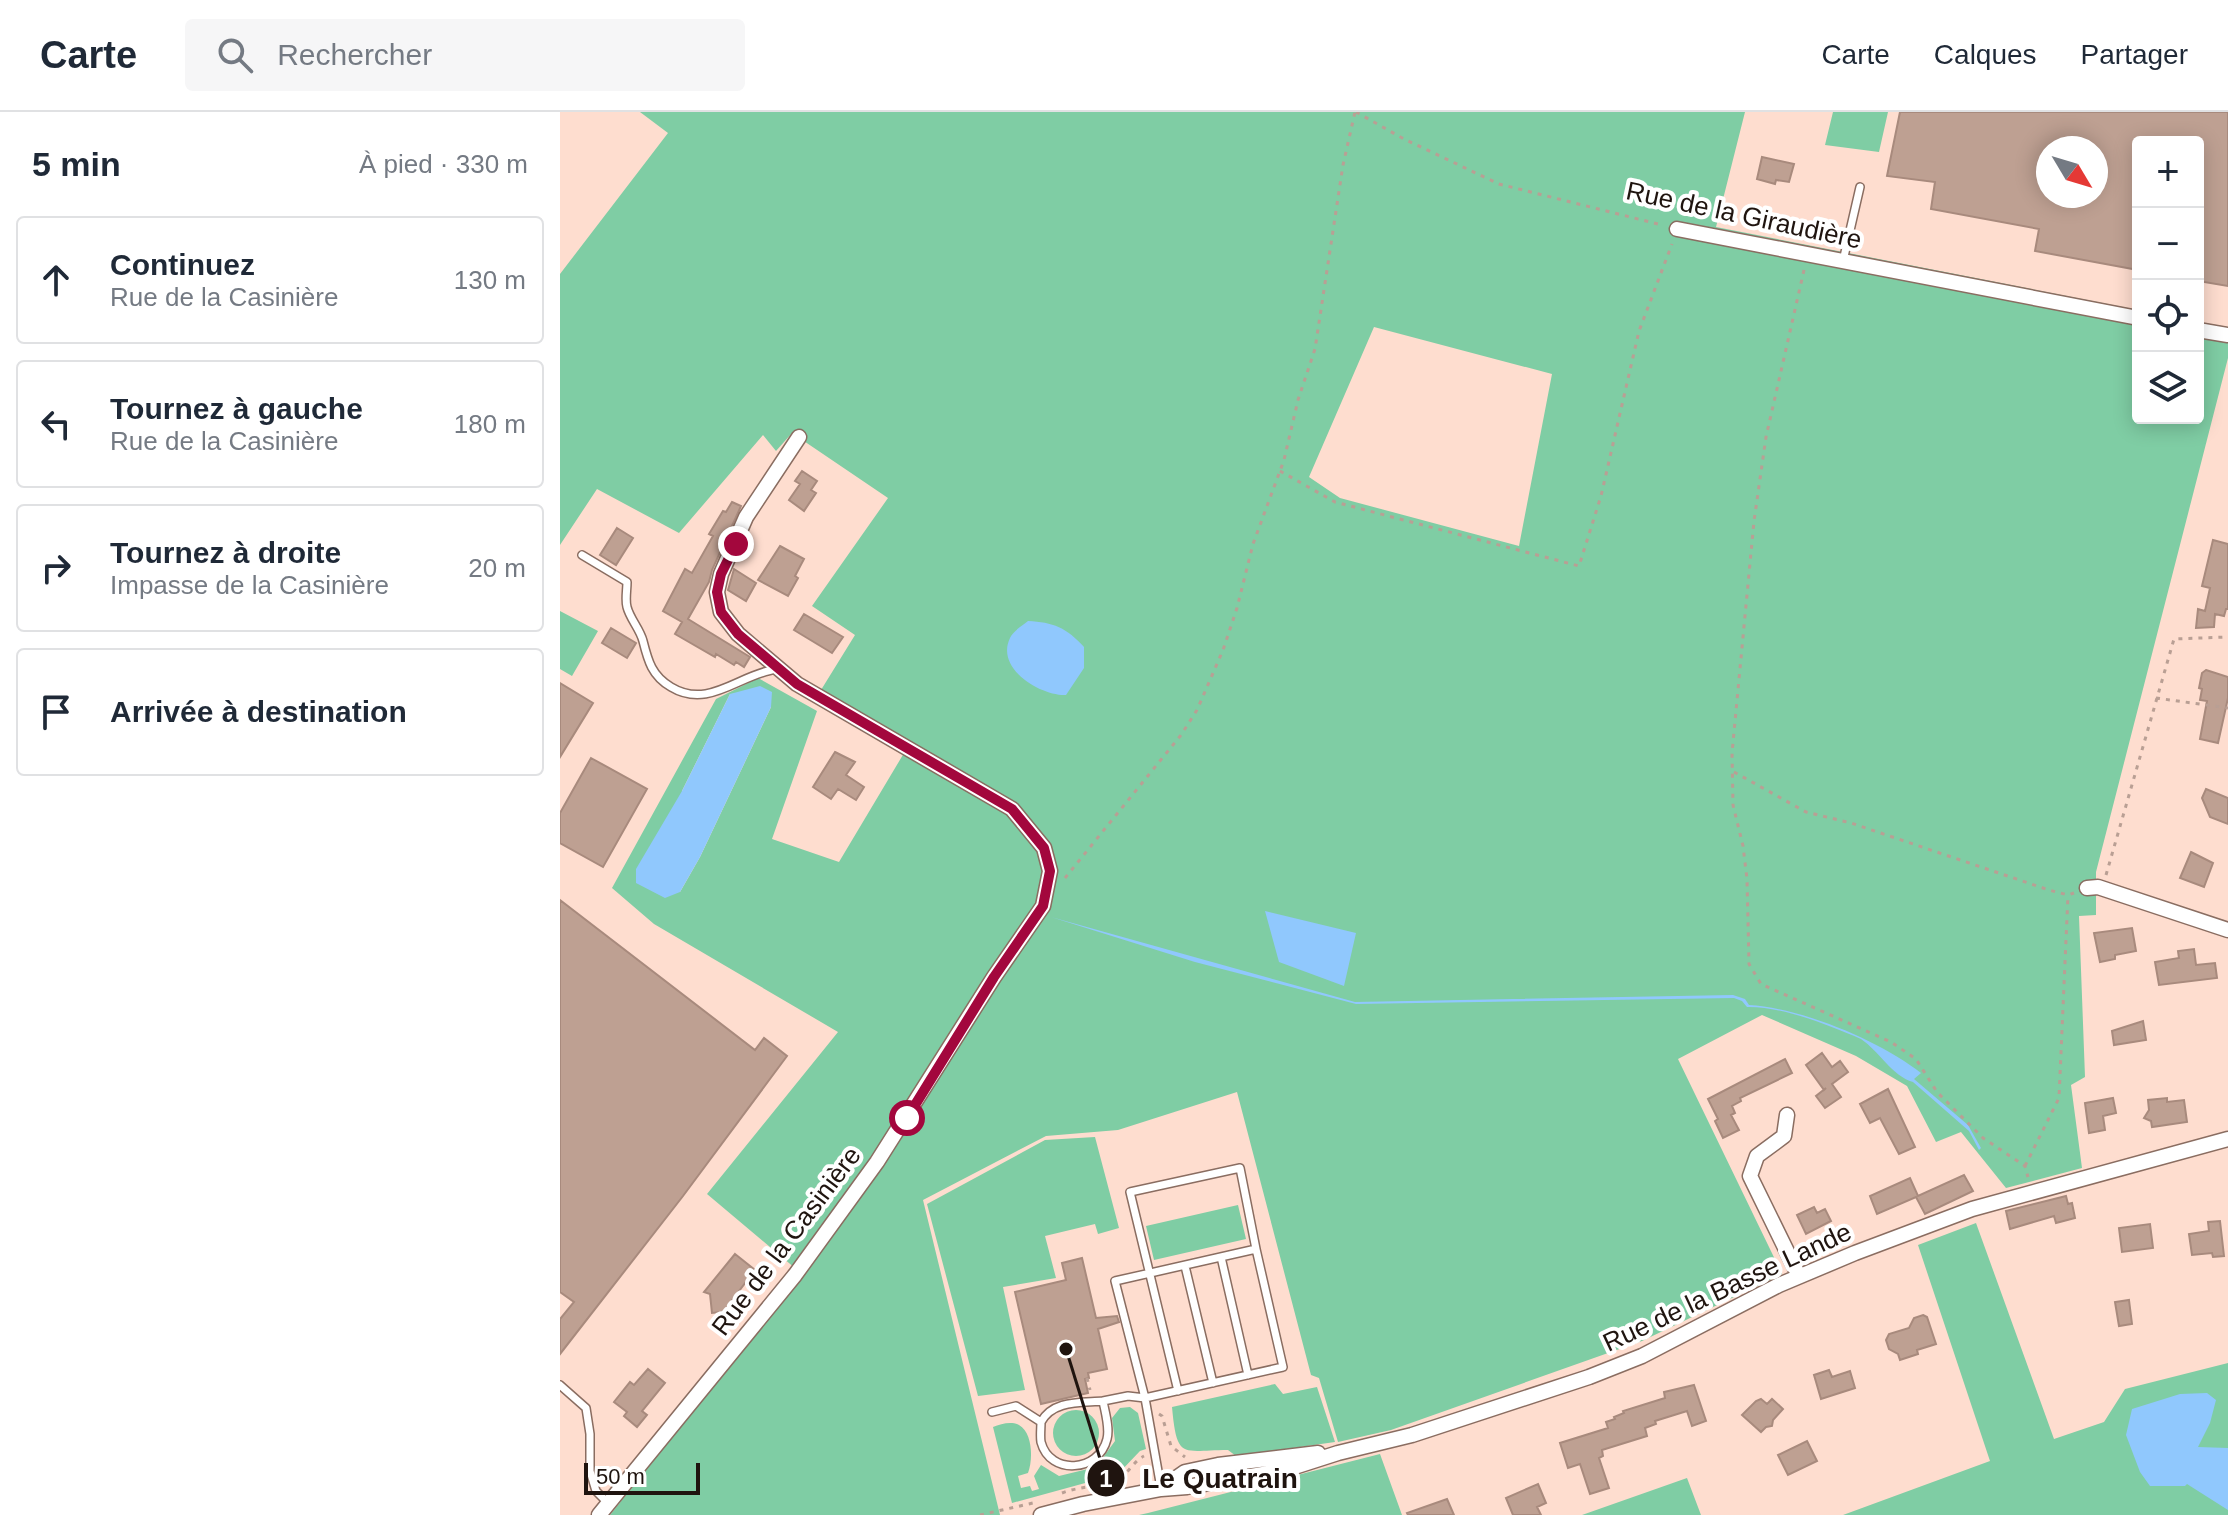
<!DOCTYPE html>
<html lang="fr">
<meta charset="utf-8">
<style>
body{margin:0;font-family:Helvetica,sans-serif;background:#f6f6f7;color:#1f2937}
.controls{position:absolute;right:24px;top:24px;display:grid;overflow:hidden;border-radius:8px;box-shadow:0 4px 20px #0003}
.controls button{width:72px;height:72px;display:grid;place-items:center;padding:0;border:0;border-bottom:2px solid #e0e1e3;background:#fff;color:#1f2937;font:40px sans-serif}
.compass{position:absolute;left:1476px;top:24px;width:72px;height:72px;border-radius:50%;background:#fff;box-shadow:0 4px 20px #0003;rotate:128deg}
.scale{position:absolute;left:24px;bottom:20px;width:116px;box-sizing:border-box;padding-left:8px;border:4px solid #1f140f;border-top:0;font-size:22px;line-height:28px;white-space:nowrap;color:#1f140f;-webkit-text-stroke:6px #fff;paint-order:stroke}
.stop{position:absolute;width:24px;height:24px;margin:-18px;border:6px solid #a3073d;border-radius:50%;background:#fff}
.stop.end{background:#a3073d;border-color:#fff;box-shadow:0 2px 8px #0008}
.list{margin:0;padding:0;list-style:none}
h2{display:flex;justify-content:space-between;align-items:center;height:104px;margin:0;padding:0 32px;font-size:34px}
h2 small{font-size:26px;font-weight:400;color:#747a83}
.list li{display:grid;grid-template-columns:52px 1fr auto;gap:24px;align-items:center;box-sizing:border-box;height:128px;margin:0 16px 16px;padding:0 16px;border:2px solid #e0e1e3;border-radius:8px}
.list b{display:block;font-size:30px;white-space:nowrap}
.list p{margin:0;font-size:26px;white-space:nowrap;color:#747a83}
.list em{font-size:26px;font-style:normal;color:#747a83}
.icon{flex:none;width:44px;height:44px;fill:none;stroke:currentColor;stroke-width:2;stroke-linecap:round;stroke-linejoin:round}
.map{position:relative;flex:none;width:1668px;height:1403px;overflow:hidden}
header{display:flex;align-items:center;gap:48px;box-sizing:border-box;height:112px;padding:0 40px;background:#fff;border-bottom:2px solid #e0e1e3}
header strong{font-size:38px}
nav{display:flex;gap:44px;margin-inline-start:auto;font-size:28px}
.search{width:560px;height:72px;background:#f6f6f7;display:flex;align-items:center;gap:20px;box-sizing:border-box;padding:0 28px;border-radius:8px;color:#747a83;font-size:30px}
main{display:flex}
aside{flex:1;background:#fff}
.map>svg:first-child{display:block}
.green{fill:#7fcda4;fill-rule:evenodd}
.water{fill:#90c8fd}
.building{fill:#bea092;stroke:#a88a7d;stroke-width:2;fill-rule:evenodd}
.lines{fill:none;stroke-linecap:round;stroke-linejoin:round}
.service-casing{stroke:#8a6d61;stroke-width:10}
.minor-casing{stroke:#8a6d61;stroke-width:17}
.path{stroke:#b99f94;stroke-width:3;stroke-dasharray:4 6;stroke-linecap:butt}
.service{stroke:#fff;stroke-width:7}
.minor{stroke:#fff;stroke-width:14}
.route{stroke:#a3073d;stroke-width:10}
.labels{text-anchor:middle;stroke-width:8;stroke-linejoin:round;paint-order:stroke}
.street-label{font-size:26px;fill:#1f140f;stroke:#fff}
.leader{fill:none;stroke:#1f140f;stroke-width:3}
.callout-dot{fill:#1f140f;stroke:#fff;stroke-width:3}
.mark-label{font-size:24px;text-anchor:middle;font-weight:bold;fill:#fff}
.callout-label{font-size:28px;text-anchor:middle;font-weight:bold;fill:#1f140f;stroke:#fff;stroke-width:8;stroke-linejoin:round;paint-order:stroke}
</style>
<header>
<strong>Carte</strong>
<div class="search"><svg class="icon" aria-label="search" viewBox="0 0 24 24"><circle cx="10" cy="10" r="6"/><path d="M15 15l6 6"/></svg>Rechercher</div>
<nav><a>Carte</a><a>Calques</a><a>Partager</a></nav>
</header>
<main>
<aside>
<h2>5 min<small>À pied · 330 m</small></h2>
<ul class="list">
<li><svg class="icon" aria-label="ahead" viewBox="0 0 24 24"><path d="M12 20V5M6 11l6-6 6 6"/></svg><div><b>Continuez</b><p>Rue de la Casinière</p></div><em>130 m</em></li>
<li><svg class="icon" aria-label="left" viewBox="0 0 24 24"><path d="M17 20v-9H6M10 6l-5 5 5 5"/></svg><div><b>Tournez à gauche</b><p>Rue de la Casinière</p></div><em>180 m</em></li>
<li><svg class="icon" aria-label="right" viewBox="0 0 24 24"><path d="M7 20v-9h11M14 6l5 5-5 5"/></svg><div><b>Tournez à droite</b><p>Impasse de la Casinière</p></div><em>20 m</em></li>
<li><svg class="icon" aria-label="arrive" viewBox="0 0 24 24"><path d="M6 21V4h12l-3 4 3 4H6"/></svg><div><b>Arrivée à destination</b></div></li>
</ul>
</aside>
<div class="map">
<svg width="1668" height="1403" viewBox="0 0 1668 1403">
<rect width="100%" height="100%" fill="#feddcf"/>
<!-- green -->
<path class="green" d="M80 0H1185L1156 115 1578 198V306H1638V210L1668 215V246L1536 760V803L1519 804 1525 965 1511 973 1522 1056 1446 1076 1401 1020 1376 1030 1347 974 1296 944 1202 903 1118 947 1222 1162 1082 1229 831 1318 778 1330 759 1266 751 1263 677 980 558 1018 486 1024 363 1088 440 1403H50L242 1162 147 1082 278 920 94 812 52 776 156 587 198 566 257 599 212 727 279 750 350 631 261 578 295 523 252 494 328 386 232 321 216 339 203 323 119 421 37 377 0 433V162L108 21ZM814 215 992 262 959 434 780 386 749 365ZM211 580V595L140 745 120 780 122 679 170 582Z
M1273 0H1328L1319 40 1265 33Z
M0 499 38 519 12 564 0 557Z
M535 1025 559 1116 538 1122 535 1112 485 1124 496 1166 443 1175 465 1278 418 1284 367 1092 485 1028Z
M678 1093 686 1127 594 1148 586 1114Z
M1416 1111 1494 1327 1544 1310 1565 1277 1668 1251V1403H1283L1430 1349 1358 1133Z
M715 1272 723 1282 757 1275 775 1330 676 1344 668 1338C622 1338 617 1349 612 1295Z
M570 1295 578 1301 586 1337 580 1339 558 1362 452 1391 433 1315C441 1312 451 1309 459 1313 473 1321 473 1348 468 1361L458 1364 461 1376 470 1374 472 1379 479 1377 474 1364 481 1353 499 1364 536 1355 555 1329 552 1306 560 1296Z
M493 1321a23 23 0 1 1 46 0a23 23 0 1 1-46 0Z
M820 1342 842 1403H579L588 1401Z
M1127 1366 1141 1403H1022Z"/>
<!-- water -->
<path class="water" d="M468 509C493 510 507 516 524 535V556L506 583C481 584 435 557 450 526 453 519 462 514 468 509Z
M200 574 212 580 211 595 140 745 120 780 105 786 76 771V757L122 679 170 582Z
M705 799 796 821 784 874 719 850Z
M491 805 795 890 1173 883 1185 887 1189 893C1241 896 1319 928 1361 961L1354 967 1408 1013 1421 1036 1419 1038 1409 1019 1353 970C1332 964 1319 939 1301 927 1269 913 1221 894 1187 895L1182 889 1174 886 796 892 635 850Z
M1647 1281 1656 1288 1650 1311 1638 1335 1668 1336V1398L1627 1372 1625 1374H1590L1580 1360 1566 1323 1572 1297 1620 1282Z"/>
<!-- building -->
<path class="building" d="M1340 0H1668V174L1638 169V30H1578V158L1475 139 1479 117 1371 97 1375 70 1327 64ZM1488 36H1536V84H1488Z
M1202 45 1234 52 1229 70 1216 68 1215 72 1197 67Z
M242 359 257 369 251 378 256 381 244 399 229 388 240 372 235 369Z
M172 390 181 394 152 458 149 470 128 507 190 545 184 555 176 550 174 553 156 542 155 545 115 522 122 510 103 499 125 457 132 461 153 424 149 422 163 399 166 400Z
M57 416 73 426 56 453 40 443Z
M1653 428 1668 432V497H1666L1664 504 1655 502 1654 515 1636 516 1638 497 1645 499 1650 476 1642 474Z
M220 434 244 447 235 464 238 466 228 484 198 468Z
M174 457 196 471 186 489 168 478Z
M244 502 283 525 272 541 234 518Z
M51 516 76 531 67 546 42 531Z
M1646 558 1668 565V586L1658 631 1640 627 1647 589 1640 588 1642 577 1639 576 1642 561Z
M0 571 33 591 0 645Z
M275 640 295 650 286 663 304 675 296 688 278 677 271 687 253 675Z
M31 646 87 677 43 755 0 731V701Z
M1646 677 1668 686V712L1650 705 1642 686Z
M1631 740 1653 751 1644 775 1620 766Z
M0 788 195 938 204 926 227 944 123 1084 0 1242V1207L14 1190 0 1180Z
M1572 816 1576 839 1555 843V847L1540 850 1534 821Z
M1634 837 1636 853 1655 851 1657 866 1599 873 1595 850 1619 846 1618 839Z
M1583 909 1586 928 1554 933 1552 919Z
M1262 941 1272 955 1280 949 1288 960 1272 972 1281 985 1265 996 1256 984 1266 976 1264 978 1246 953Z
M1225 947 1232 961 1180 986 1181 989 1172 994 1175 1001 1171 1003 1179 1018 1163 1026 1155 1009 1158 1007 1148 987Z
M1328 977 1355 1035 1339 1042 1320 1006 1310 1011 1300 992Z
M1553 986 1556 1001 1543 1004 1545 1018 1529 1021 1525 991Z
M1607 986V990L1624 988 1627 1010 1592 1015 1591 1009 1584 1006 1589 998 1588 988Z
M1404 1063 1413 1079 1365 1102 1356 1085 1317 1102 1310 1084 1350 1066 1358 1084Z
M1506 1084 1508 1092 1512 1091 1515 1106 1496 1111 1494 1104 1450 1117 1446 1099Z
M1254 1095 1257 1101 1265 1097 1271 1109 1246 1122 1237 1103Z
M1660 1109 1664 1144 1653 1145 1652 1141 1632 1143 1629 1122 1649 1119 1648 1110Z
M1590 1112 1593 1136 1562 1140 1559 1116Z
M175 1142 195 1158 170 1191 171 1199 152 1201 150 1182 144 1180Z
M522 1146 536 1206 557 1204 559 1210 538 1217 547 1257 528 1261 529 1266 525 1267 528 1281 481 1292 455 1180 506 1168 502 1151Z
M1569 1188 1572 1212 1559 1214 1555 1190Z
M1363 1203 1367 1205 1376 1232 1357 1238 1358 1242 1340 1248 1338 1242 1329 1237 1326 1228 1329 1222 1349 1216 1354 1206Z
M88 1257 105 1271 82 1299 87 1303 77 1315 64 1304 67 1300 54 1290 70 1270 74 1273Z
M1269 1258 1272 1265 1290 1259 1295 1276 1261 1287 1254 1263Z
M1134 1273 1146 1309 1132 1314 1127 1299 1095 1309 1096 1312 1085 1316 1087 1324 1042 1338 1043 1344 1039 1346 1049 1376 1030 1382 1020 1352 1008 1356 1000 1331 1048 1316 1046 1310 1055 1307 1054 1305 1064 1301 1063 1299 1105 1286 1104 1280Z
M1201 1287 1207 1292 1212 1287 1223 1297 1213 1308 1212 1314 1206 1315 1201 1320 1182 1303 1196 1289Z
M1247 1329 1257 1349 1228 1363 1218 1343Z
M978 1372 986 1391 977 1395 981 1403H953L946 1386Z
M887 1387 894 1403H848L847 1401Z"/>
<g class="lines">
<defs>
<path id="service" d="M1283 149 1300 75
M22 443 67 470C67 478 65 488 67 495 70 507 80 517 83 529 88 549 92 564 111 575 149 598 179 562 217 557
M696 1137 723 1255 585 1286 555 1169Z
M661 1145 688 1263
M625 1154 653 1271
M0 1273 26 1296 30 1322V1359L36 1379 48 1391
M618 1279 570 1080 680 1056 696 1137
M543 1289 568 1284 585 1286 601 1376
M432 1300 456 1294 481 1310C481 1316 480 1324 481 1330 490 1364 539 1360 547 1327 550 1316 545 1300 543 1289 520 1291 493 1288 481 1310"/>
<path id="minor" d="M1117 117 1578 206
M1638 218 1668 223
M1527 776 1538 775 1668 818
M1227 1003 1224 1024 1197 1044 1190 1064 1239 1164
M602 1376 625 1360 658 1353 758 1341
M39 1403 235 1163 317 1050 434 865 483 794 490 759 484 736 452 697 237 572 178 522 161 500 157 480 161 462 186 405 239 325
M481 1403 523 1392 601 1377 627 1375 725 1358 778 1341 852 1323 1029 1265 1082 1244 1219 1173 1295 1141 1412 1097 1668 1027"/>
</defs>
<!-- service casing -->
<use href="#service" class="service-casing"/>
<!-- minor casing -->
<use href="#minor" class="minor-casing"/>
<!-- path -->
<path class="path" d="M796 0 844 27 939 72 1102 113
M1244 158 1206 325 1194 409 1172 641 1173 693 1183 734 1187 767 1189 852 1201 872 1331 930 1356 947 1377 980 1423 1026 1465 1054 1468 1065
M720 359 775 390 1019 454 1041 384 1079 219 1112 132
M1596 586 1668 596
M1174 660 1246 700 1291 711 1489 778 1508 783 1514 781
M1546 763 1614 527 1668 525
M505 766 621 623 637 598 663 538 677 496 693 432 724 348 738 288 755 237 783 53 795 0
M1465 1054 1499 986 1508 783
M527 1266 530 1278
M599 1302 602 1304 611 1334 625 1345
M502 1381C520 1374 543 1375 560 1366 569 1360 574 1349 584 1344
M420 1403 473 1391"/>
<!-- service -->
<use href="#service" class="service"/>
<!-- minor -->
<use href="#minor" class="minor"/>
</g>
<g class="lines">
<!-- route -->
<path class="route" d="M176 432 161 462 157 480 161 500 178 522 237 572 452 697 484 736 490 759 483 794 434 865 347 1006"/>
</g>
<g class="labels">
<!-- street labels -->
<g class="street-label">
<text transform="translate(1184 103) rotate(12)" y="9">Rue de la Giraudière</text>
<text transform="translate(226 1129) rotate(-53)" y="9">Rue de la Casinière</text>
<text transform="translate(1167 1175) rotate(-25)" y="9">Rue de la Basse Lande</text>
</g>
</g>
<!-- callouts -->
<path class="leader" d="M506 1237L546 1366"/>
<g class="callout-dot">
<circle cx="506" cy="1237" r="8"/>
<circle cx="546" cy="1366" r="20"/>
</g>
<g class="mark-label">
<text x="546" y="1375">1</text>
</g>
<g class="callout-label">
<text x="660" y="1376">Le Quatrain</text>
</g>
</svg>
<div class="controls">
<button>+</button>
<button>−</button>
<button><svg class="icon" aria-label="locate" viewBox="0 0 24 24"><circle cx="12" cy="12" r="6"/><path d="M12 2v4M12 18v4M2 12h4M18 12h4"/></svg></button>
<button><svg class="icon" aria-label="layers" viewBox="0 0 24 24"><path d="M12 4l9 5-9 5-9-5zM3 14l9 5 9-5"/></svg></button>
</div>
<svg class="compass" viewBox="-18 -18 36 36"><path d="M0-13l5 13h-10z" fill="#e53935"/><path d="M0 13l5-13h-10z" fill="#747a83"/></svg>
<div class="scale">50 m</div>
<div class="stop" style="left:347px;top:1006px"></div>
<div class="stop end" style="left:176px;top:432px"></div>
</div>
</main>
